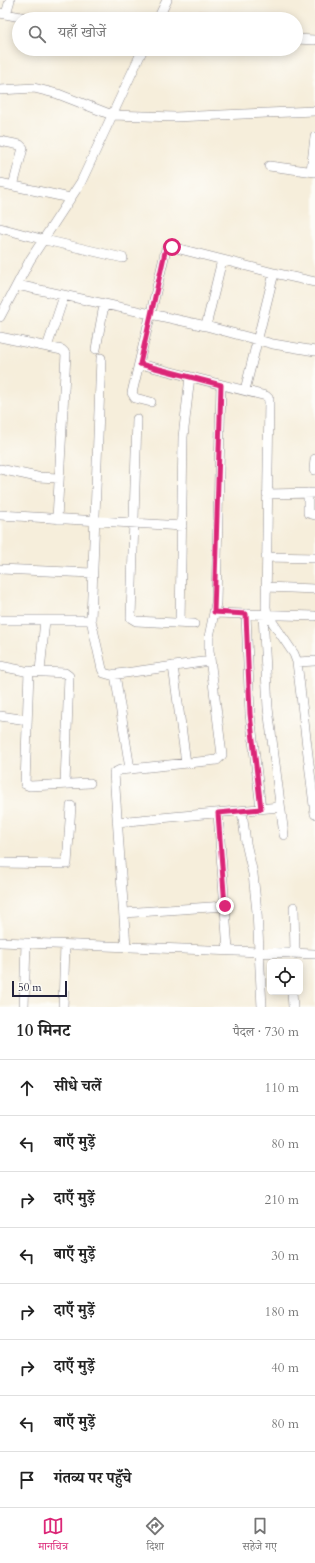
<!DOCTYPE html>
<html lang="hi">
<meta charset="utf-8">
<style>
body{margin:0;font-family:Cardo,"Noto Serif Devanagari",serif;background:#f2f2f2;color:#222}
.controls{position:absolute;right:12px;bottom:12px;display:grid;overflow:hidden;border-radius:6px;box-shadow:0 2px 10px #0003}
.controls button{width:36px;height:36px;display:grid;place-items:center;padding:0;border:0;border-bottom:1px solid #e0e0e0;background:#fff;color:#222;font:20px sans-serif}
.scale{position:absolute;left:12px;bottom:10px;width:55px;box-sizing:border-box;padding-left:4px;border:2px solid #22223b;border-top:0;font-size:11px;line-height:14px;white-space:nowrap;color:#22223b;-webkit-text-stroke:3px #fdfcf7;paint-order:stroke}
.stop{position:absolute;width:12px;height:12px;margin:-9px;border:3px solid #db2777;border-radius:50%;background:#fff}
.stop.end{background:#db2777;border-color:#fff;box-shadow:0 1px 4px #0008}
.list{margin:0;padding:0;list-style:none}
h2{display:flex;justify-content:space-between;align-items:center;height:52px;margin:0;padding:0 16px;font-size:17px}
h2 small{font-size:13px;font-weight:400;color:#767676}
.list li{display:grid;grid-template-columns:26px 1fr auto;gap:12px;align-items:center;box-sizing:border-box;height:56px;padding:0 16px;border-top:1px solid #e0e0e0}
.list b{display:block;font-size:15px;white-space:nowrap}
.list em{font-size:13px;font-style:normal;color:#767676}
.icon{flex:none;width:22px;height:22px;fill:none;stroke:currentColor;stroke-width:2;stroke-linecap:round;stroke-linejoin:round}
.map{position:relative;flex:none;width:315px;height:1007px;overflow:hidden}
.search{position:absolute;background:#fff;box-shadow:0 2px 10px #0003;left:12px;right:12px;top:12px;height:44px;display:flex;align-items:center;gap:10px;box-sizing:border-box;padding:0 14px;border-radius:22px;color:#767676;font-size:15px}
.sheet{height:500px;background:#fff}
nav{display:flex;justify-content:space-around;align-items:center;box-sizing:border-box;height:56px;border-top:1px solid #e0e0e0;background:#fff;font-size:11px;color:#767676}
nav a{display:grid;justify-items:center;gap:2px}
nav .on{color:#db2777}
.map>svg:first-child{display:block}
.building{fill:url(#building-back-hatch)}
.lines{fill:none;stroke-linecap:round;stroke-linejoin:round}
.minor-casing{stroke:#8c888b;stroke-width:10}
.minor{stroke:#fff;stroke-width:9}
.route{stroke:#db2777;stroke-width:5}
</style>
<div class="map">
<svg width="315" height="1007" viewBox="0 0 315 1007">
<defs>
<pattern id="building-back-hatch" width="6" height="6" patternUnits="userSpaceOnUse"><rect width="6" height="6" fill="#e09780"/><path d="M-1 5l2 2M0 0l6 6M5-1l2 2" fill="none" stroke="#b57b6a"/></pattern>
</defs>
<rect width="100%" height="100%" fill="#fdfcf7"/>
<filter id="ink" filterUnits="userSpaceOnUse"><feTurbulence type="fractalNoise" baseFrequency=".025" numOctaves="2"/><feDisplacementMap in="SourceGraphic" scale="8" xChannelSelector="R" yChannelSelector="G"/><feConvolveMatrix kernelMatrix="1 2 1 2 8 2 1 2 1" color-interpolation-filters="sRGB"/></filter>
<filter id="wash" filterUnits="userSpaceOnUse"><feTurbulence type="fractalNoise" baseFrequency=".012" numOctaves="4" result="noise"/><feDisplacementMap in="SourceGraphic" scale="16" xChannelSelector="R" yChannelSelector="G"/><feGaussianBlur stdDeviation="0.9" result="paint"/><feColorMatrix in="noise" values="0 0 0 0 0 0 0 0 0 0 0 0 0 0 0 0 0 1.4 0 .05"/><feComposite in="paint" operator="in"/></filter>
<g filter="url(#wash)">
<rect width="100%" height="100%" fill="#f6eedb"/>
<g id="blocks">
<!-- building -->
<path class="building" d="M199 12 280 18V19H198Z"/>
</g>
</g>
<g filter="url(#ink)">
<use href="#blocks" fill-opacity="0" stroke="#8c888b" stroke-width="1"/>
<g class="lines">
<defs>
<path id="minor" d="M0 13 31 19
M6 14 10 0
M158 19 167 0
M296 39 315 40
M0 90 34 88 58 94 112 115 175 117 315 111
M0 141 20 145 23 148 13 186
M269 166 315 172
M311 171 315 137
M0 183 70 198
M0 228 45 240 123 258
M17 285 206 326 273 344 315 351
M0 317 30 260 81 182 143 49
M206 326 222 260
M0 337 62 350 66 354 57 519
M47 347 64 296
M96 349 104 305
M101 358 91 620 102 669 104 673 111 675 210 661
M140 364 266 396 269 399 266 607 267 614 294 654 297 662 315 814
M245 390 274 273
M151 402 135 398 132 393 166 249 172 247 274 273 315 282
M137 419 131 618 136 621 194 624
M0 469 37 477 59 478
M314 470 315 459
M308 493V513L315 515
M267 494 315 493
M0 515 182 526
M266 557 315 558
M0 569 92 573
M266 587 315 589
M214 613 315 616
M246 614 250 714 261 809
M263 614 268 708 284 835
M0 620H91
M180 623 183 437 190 377
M297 662 315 661
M0 666 25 671 65 673 69 676 65 784
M173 666 186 763
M29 671 25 784 30 786 90 783
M40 671 45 620
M115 674 130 769
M0 716 27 720
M242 811 246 843 253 874 257 912 262 1007
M218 813 228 950
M117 822 280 807
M0 863 67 864 71 806
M294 907 295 954
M124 913 225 906
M0 942 315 954
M126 947 114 773 120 770 217 760 222 755 209 650V637L216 603 221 385
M292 992 293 1007
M24 1007 26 943
M63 1007 65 945"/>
</defs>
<!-- minor casing -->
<use href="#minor" class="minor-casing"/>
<!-- minor -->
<use href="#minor" class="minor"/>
</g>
</g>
<g class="lines" filter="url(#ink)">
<!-- route -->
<path class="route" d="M172 247 166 249 165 252 140 364 221 385 214 612 246 614 250 714 261 809 218 813 225 906"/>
</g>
</svg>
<div class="controls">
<button><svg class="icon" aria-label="locate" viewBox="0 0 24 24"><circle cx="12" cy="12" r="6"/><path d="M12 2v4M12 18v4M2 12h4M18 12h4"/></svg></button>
</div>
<div class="scale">50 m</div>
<div class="stop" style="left:172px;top:247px"></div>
<div class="stop end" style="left:225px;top:906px"></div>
<div class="search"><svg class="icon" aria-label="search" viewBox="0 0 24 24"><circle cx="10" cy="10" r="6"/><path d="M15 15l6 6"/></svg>यहाँ खोजें</div>
</div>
<section class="sheet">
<h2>10 मिनट<small>पैदल · 730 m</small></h2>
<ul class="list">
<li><svg class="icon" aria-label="ahead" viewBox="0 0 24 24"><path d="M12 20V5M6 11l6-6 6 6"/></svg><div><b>सीधे चलें</b></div><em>110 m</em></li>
<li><svg class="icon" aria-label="left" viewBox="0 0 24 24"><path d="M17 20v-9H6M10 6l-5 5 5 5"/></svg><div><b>बाएँ मुड़ें</b></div><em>80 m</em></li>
<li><svg class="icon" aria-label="right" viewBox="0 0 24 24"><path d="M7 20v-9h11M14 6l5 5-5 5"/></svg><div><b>दाएँ मुड़ें</b></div><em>210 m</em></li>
<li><svg class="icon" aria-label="left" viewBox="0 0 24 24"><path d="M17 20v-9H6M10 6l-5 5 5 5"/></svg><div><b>बाएँ मुड़ें</b></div><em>30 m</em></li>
<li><svg class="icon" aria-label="right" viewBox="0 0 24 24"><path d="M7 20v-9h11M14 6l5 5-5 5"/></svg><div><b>दाएँ मुड़ें</b></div><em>180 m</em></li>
<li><svg class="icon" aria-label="right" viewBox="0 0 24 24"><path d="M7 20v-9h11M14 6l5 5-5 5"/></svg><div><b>दाएँ मुड़ें</b></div><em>40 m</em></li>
<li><svg class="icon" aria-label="left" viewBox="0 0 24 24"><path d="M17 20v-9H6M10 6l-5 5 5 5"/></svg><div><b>बाएँ मुड़ें</b></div><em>80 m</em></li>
<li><svg class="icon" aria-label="arrive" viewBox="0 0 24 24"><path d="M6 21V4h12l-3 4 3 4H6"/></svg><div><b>गंतव्य पर पहुँचे</b></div></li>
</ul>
</section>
<nav>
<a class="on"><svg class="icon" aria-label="map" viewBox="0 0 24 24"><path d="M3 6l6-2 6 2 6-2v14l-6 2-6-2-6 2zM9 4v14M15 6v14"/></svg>मानचित्र</a>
<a><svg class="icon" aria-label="directions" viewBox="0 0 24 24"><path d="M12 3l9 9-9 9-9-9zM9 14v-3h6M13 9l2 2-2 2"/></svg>दिशा</a>
<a><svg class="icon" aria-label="saved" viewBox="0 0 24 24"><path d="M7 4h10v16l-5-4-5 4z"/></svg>सहेजे गए</a>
</nav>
